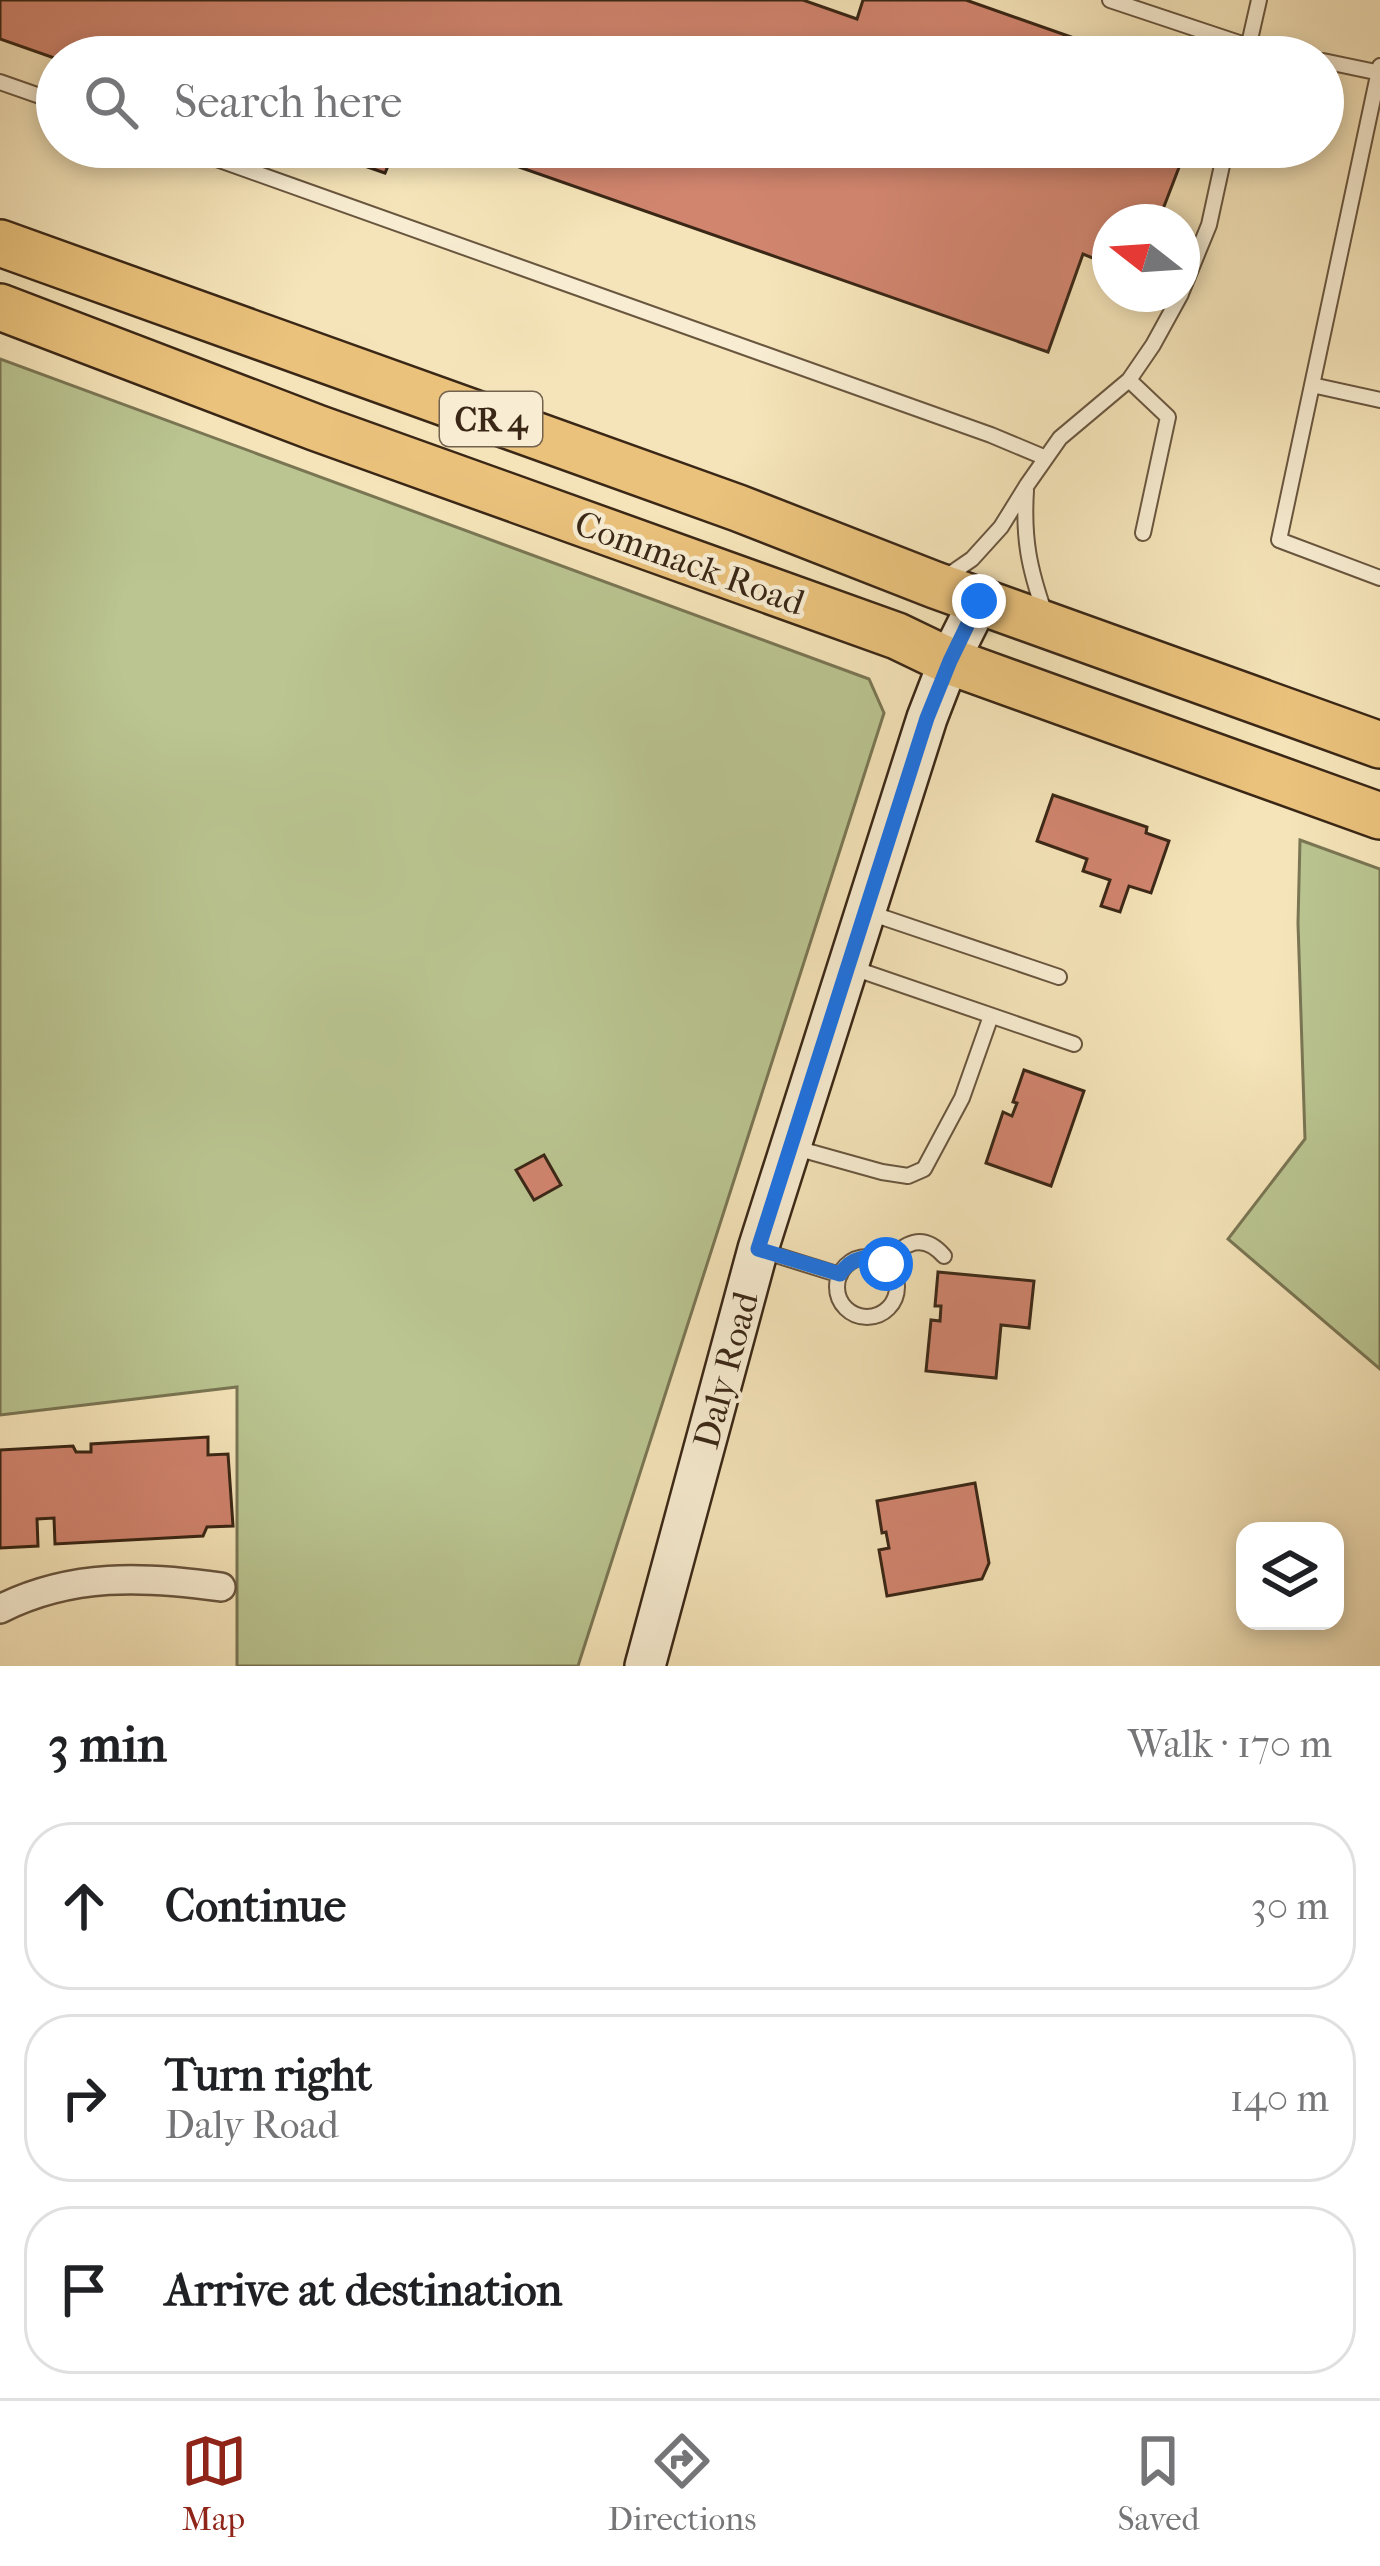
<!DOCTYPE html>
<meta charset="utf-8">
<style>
body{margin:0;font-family:"IM FELL French Canon",serif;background:#f6f6f6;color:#202124}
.controls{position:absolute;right:36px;bottom:36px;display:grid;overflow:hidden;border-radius:24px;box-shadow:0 6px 18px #0003}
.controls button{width:108px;height:108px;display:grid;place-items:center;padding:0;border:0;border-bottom:3px solid #e0e0e0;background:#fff;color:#202124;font:60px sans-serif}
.compass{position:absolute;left:1092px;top:204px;width:108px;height:108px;border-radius:50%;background:#fff;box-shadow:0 6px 18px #0003;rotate:287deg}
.stop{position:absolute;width:36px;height:36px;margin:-27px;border:9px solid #1a73e8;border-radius:50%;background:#fff}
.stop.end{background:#1a73e8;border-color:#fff;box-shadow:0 3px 12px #0008}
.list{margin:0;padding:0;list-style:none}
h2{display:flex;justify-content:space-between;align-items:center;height:156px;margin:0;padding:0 48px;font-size:51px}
h2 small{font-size:39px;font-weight:400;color:#757577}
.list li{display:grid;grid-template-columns:78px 1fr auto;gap:36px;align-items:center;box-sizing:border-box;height:168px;margin:0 24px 24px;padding:0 24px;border:3px solid #e0e0e0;border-radius:48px}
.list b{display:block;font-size:45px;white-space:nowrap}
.list p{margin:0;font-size:39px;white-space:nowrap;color:#757577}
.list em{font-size:39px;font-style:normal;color:#757577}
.icon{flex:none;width:66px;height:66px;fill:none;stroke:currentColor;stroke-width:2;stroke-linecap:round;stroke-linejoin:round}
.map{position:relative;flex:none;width:1380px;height:1666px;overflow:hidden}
.search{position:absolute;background:#fff;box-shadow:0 6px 18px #0003;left:36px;right:36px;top:36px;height:132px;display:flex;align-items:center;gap:30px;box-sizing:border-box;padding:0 42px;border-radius:66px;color:#757577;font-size:45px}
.sheet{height:732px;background:#fff}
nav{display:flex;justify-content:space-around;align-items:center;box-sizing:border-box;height:168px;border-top:3px solid #e0e0e0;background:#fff;font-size:33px;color:#757577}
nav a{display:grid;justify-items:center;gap:6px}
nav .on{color:#8f2418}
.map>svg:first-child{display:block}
.green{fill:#bac591;stroke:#7a7654;stroke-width:3}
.building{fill:#d1856f;stroke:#3a2716;stroke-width:3}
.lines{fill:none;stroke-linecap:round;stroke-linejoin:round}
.service-casing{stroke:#69563f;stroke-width:18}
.minor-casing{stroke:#69563f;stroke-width:32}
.secondary-casing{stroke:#3a2716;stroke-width:44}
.primary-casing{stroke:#3a2716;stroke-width:50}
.service{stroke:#f8edd2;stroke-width:14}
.minor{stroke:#f8edd2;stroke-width:27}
.secondary{stroke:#f8edd2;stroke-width:39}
.primary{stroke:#eac27c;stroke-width:45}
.route{stroke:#1a73e8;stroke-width:15}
.labels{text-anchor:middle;stroke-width:9;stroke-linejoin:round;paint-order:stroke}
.shield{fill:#f8edd2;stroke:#73624e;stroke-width:3}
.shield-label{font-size:33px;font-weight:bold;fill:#3a2716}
.street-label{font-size:36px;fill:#3a2716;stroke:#f8edd2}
</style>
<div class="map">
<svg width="1380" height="1666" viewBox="0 0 1380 1666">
<rect width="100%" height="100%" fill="#f5e4b9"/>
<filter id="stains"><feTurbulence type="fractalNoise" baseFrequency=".00167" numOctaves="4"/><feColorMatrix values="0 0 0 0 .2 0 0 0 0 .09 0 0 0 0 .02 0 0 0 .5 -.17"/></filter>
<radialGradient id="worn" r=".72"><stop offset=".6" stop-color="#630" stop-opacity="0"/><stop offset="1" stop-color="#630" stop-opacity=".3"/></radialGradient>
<!-- green -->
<path class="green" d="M0 359 869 679 884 713 578 1666H237V1387L0 1415Z
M1300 840 1380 869V1369L1228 1239 1305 1139 1298 923Z"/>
<!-- building -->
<path class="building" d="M0 0H803L857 19 863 0H966L1128 57 57 59 0 39Z
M310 147H396L385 173Z
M462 147H1160L1183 157 1158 222H1110V265L1083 254 1048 352Z
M1053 795 1147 827 1146 833 1169 841 1151 893 1129 886 1120 912 1101 906 1110 880 1083 871 1087 859 1037 841Z
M1024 1070 1084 1091 1051 1186 986 1163 1003 1112 1012 1116 1017 1103 1013 1102Z
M544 1155 561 1185 534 1200 516 1170Z
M938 1272 1034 1281 1029 1328 1001 1325 996 1378 926 1371 931 1320 940 1321 941 1306H935Z
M208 1437V1455L228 1454 233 1526 207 1527 203 1536 55 1544 54 1518 37 1519 38 1546 0 1548V1450L73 1446 76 1452H91V1444Z
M975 1483 989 1563 982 1579 887 1596 879 1550 889 1548 886 1532 882 1533 877 1501Z"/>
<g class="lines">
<defs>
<path id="service" d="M1110 0 1248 46 1302 57
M1246 57 1259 0
M1323 61 1380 73
M1380 66 1279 540 1380 578
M0 82 57 102
M183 147 991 435 1046 458
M1182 291 1209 225 1226 147
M1129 380 1168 417 1143 533
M1312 385 1380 400
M1026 490C1023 539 1029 568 1045 614
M946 577 972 559 1001 527 1027 485 1060 438 1129 380 1153 345 1181 294
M870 913 1059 977
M853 968 1074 1044
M796 1148 882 1172 908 1176 924 1169 962 1098 991 1016
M763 1251 840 1275
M837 1287a30 30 0 1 1 60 0a30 30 0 1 1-60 0Z
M886 1264C904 1242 923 1232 944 1256"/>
<path id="minor" d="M0 1609C71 1573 144 1576 221 1587"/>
<path id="secondary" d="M645 1666 758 1249 927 718 949 661 979 601"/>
<path id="primary" d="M0 243 738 508 935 585 1380 745
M0 307 317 428 897 636 949 661 1380 816"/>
</defs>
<!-- service casing -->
<use href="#service" class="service-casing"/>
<!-- minor casing -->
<use href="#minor" class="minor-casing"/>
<!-- secondary casing -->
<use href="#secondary" class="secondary-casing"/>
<!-- primary casing -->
<use href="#primary" class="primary-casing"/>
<!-- service -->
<use href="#service" class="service"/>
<!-- minor -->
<use href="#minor" class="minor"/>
<!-- secondary -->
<use href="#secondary" class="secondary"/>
<!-- primary -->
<use href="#primary" class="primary"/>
</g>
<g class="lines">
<!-- route -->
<path class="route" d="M886 1264C868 1253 852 1257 840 1274L758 1249 927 718 950 661 979 601"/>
</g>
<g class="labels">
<!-- shield labels -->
<rect class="shield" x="440" y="392" width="102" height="54" rx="9"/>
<g class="shield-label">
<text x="491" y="431">CR 4</text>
</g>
<!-- street labels -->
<g class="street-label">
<text transform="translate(690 562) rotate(20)" y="13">Commack Road</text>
<text transform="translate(725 1370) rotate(-75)" y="13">Daly Road</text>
</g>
</g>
<rect width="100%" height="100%" filter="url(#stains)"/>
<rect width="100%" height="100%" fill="url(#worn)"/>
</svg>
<div class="controls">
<button><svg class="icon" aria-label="layers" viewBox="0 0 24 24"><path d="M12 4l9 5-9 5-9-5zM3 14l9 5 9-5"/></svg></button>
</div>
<svg class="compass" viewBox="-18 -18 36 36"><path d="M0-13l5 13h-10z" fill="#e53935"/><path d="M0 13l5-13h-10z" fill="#757577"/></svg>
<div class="stop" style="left:886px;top:1264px"></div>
<div class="stop end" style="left:979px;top:601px"></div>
<div class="search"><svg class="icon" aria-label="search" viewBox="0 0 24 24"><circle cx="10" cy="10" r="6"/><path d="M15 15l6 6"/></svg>Search here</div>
</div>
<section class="sheet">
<h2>3 min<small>Walk · 170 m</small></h2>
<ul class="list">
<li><svg class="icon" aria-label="ahead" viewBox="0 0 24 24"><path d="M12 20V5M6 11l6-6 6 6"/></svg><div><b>Continue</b></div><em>30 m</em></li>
<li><svg class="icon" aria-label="right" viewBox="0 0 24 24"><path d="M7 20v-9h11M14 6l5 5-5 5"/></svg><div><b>Turn right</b><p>Daly Road</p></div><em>140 m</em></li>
<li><svg class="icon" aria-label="arrive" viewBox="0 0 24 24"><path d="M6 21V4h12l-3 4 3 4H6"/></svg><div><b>Arrive at destination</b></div></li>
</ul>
</section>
<nav>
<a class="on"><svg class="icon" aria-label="map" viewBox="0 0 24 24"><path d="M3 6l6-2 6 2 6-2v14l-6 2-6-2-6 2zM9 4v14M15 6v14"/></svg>Map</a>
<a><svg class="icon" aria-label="directions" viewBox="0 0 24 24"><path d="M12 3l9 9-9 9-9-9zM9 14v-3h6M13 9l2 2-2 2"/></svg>Directions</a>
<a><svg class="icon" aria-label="saved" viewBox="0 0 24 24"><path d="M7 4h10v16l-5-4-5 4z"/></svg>Saved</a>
</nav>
